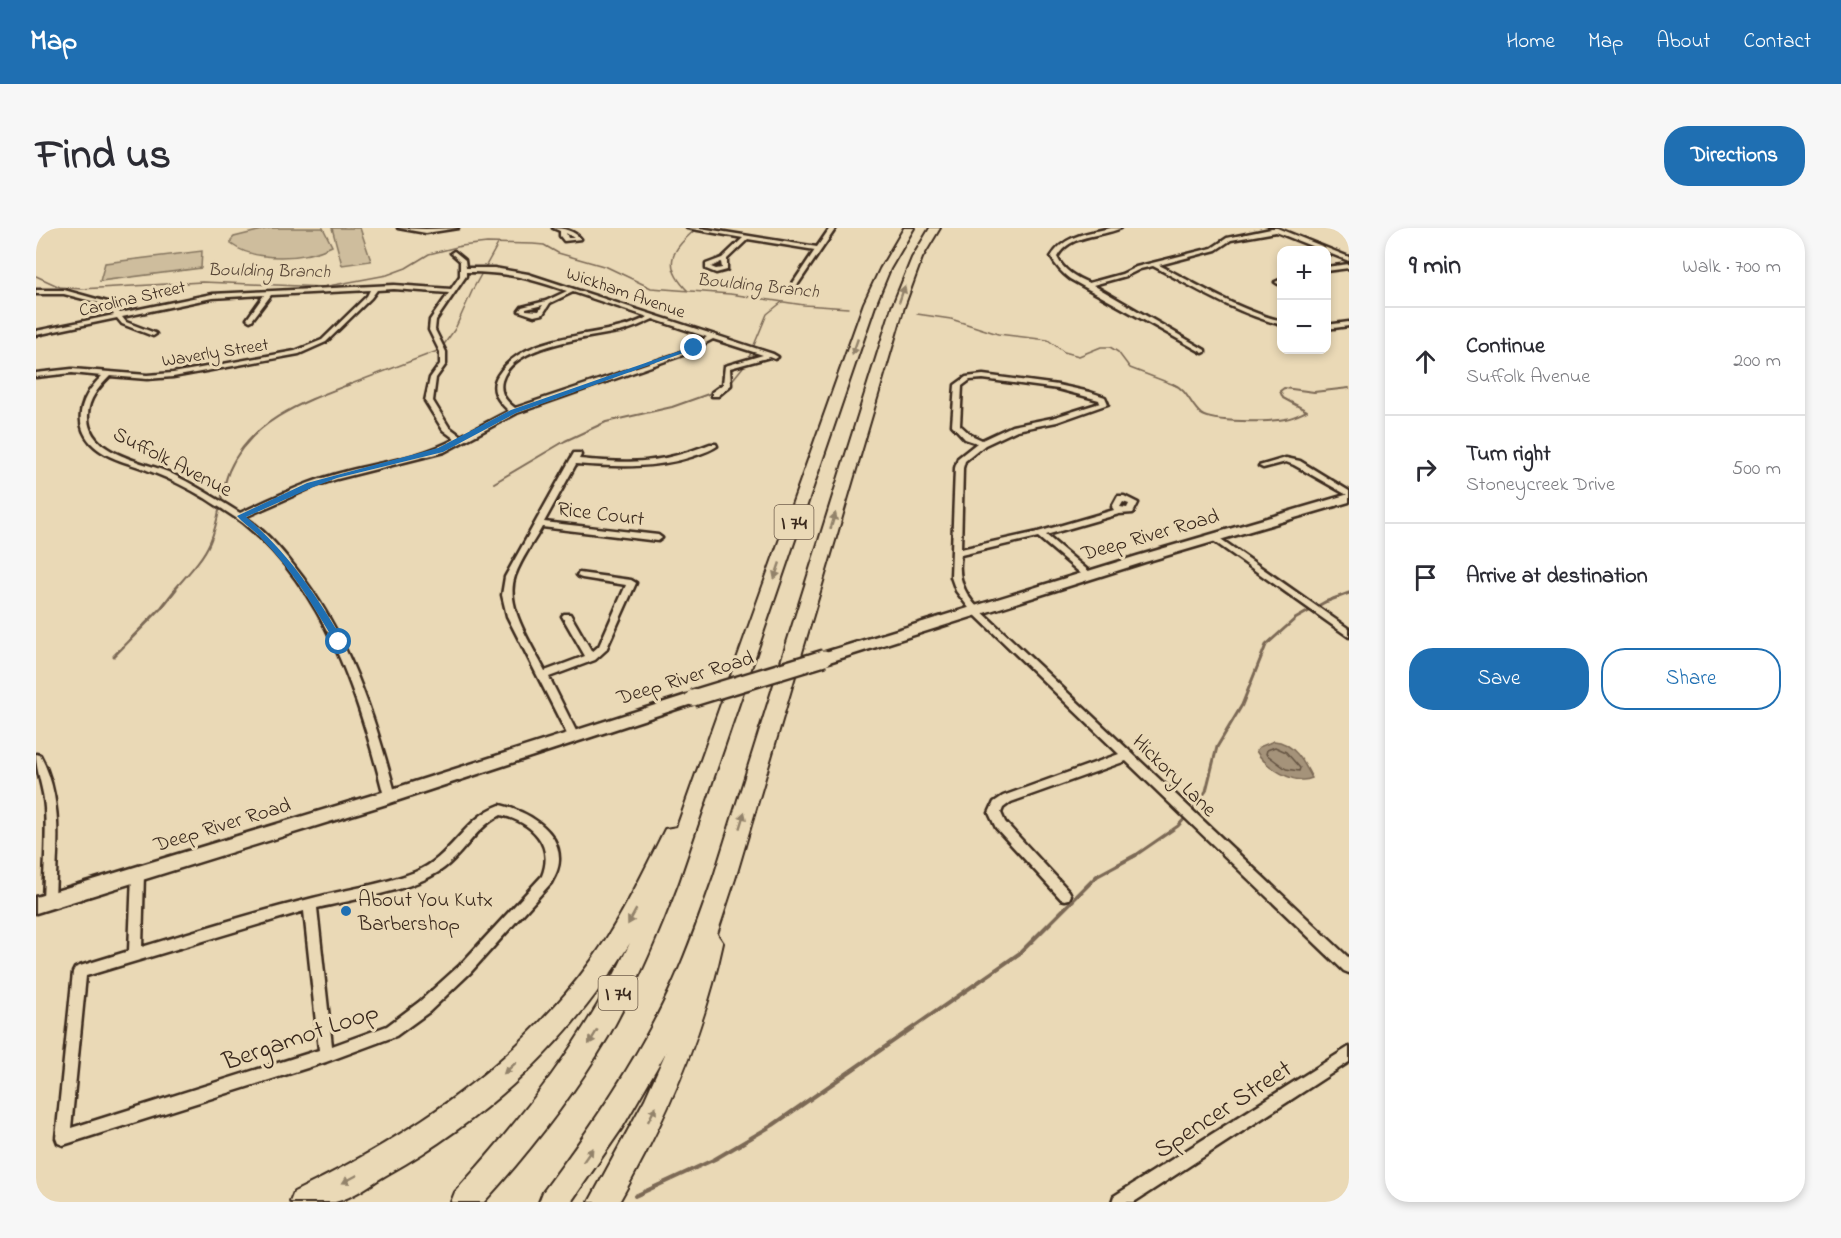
<!DOCTYPE html>
<meta charset="utf-8">
<style>
body{margin:0;font-family:"Indie Flower",sans-serif;background:#f7f7f7;color:#2b2b33}
.controls{position:absolute;right:18px;top:18px;display:grid;overflow:hidden;border-radius:12px;box-shadow:0 3px 9px #0003}
.controls button{width:54px;height:54px;display:grid;place-items:center;padding:0;border:0;border-bottom:2px solid #e1e1e2;background:#fff;color:#2b2b33;font:30px sans-serif}
.stop{position:absolute;width:18px;height:18px;margin:-14px;border:4px solid #1f6fb2;border-radius:50%;background:#fff}
.stop.end{background:#1f6fb2;border-color:#fff;box-shadow:0 2px 6px #0008}
.list{margin:0;padding:0;list-style:none}
h2{display:flex;justify-content:space-between;align-items:center;height:78px;margin:0;padding:0 24px;font-size:26px}
h2 small{font-size:20px;font-weight:400;color:#7c7c81}
.list li{display:grid;grid-template-columns:39px 1fr auto;gap:18px;align-items:center;box-sizing:border-box;height:108px;padding:0 24px;border-top:2px solid #e1e1e2}
.list b{display:block;font-size:22px;white-space:nowrap}
.list p{margin:0;font-size:20px;white-space:nowrap;color:#7c7c81}
.list em{font-size:20px;font-style:normal;color:#7c7c81}
.actions{display:flex;gap:12px;padding:18px 24px}
.actions a{flex:1;padding:14px 0;border:2px solid #1f6fb2;border-radius:24px;text-align:center;font-size:21px;color:#1f6fb2}
.actions .main{background:#1f6fb2;color:#fff}
.icon{flex:none;width:33px;height:33px;fill:none;stroke:currentColor;stroke-width:2;stroke-linecap:round;stroke-linejoin:round}
.map{position:relative;flex:none;width:1313px;height:974px;overflow:hidden;border-radius:24px}
header{display:flex;align-items:center;gap:36px;box-sizing:border-box;height:84px;padding:0 30px;background:#1f6fb2;color:#fff}
header strong{font-size:28px}
nav{display:flex;gap:33px;margin-inline-start:auto;font-size:21px}
.intro{display:flex;align-items:center;justify-content:space-between;box-sizing:border-box;height:144px;padding:0 36px}
h1{margin:0;font-size:42px}
.button{padding:15px 27px;border-radius:24px;background:#1f6fb2;color:#fff;font-size:21px;font-weight:700}
main{display:flex;gap:36px;padding:0 36px}
aside{flex:1;background:#fff;border-radius:24px;box-shadow:0 3px 9px #0003}
.map>svg:first-child{display:block}
.green{fill:#cebd9d;stroke:#84745e;stroke-width:1.5}
.water{fill:#a5937a;stroke:#7b6955;stroke-width:1.5}
.lines{fill:none;stroke-linecap:round;stroke-linejoin:round}
.shore{stroke:#655443;stroke-width:1.5}
.stream-far3{stroke:#7b6955;stroke-width:1.5}
.stream-far2{stroke:#7b6955;stroke-width:2}
.stream-far1{stroke:#7b6955;stroke-width:3}
.stream{stroke:#7b6955;stroke-width:4}
.street-casing{stroke:#3b2a1e;stroke-width:5}
.secondary-casing{stroke:#3b2a1e;stroke-width:5}
.highway-casing{stroke:#3b2a1e;stroke-width:4}
.street{fill:#ead9b6;fill-rule:evenodd}
.secondary{fill:#ead9b6;fill-rule:evenodd}
.highway{fill:#ead9b6;fill-rule:evenodd}
.secondary-bridge-casing{stroke:#3b2a1e;stroke-width:20;stroke-linecap:butt}
.secondary-bridge{stroke:#ead9b6;stroke-width:15}
.oneway{fill:#92826a}
.route{fill:#1f6fb2}
.poi-dot{fill:#1f6fb2;stroke:#ead9b6;stroke-width:2}
.labels{text-anchor:middle;stroke-width:6;stroke-linejoin:round;paint-order:stroke}
.far-water-label{font-size:18px;font-style:italic;fill:#564435;stroke:#ead9b6}
.far-street-label{font-size:18px;fill:#3b2a1e;stroke:#ead9b6}
.shield{fill:#ead9b6;stroke:#705e4c;stroke-width:1.5}
.shield-label{font-size:20px;font-weight:bold;fill:#3b2a1e}
.street-label{font-size:21px;fill:#3b2a1e;stroke:#ead9b6}
.poi-label{font-size:21px;fill:#3b2a1e;stroke:#ead9b6;text-anchor:start}
.near-street-label{font-size:26px;fill:#3b2a1e;stroke:#ead9b6}
</style>
<header>
<strong>Map</strong>
<nav><a>Home</a><a>Map</a><a>About</a><a>Contact</a></nav>
</header>
<div class="intro"><h1>Find us</h1><a class="button">Directions</a></div>
<main>
<div class="map">
<svg width="1313" height="974" viewBox="0 0 1313 974">
<rect width="100%" height="100%" fill="#ead9b6"/>
<filter id="ink" filterUnits="userSpaceOnUse"><feTurbulence type="fractalNoise" baseFrequency=".0167" numOctaves="2"/><feDisplacementMap in="SourceGraphic" scale="12" xChannelSelector="R" yChannelSelector="G"/><feConvolveMatrix kernelMatrix="1 2 1 2 8 2 1 2 1" color-interpolation-filters="sRGB"/></filter>
<g filter="url(#ink)">
<!-- green -->
<path class="green" d="M234 0H287L296 18C269 32 219 34 195 16V12L198 9Z
M296 0H324L335 33 306 37Z
M166 23 165 40 64 53 69 35Z"/>
<!-- water -->
<path class="water" d="M1238 513C1257 514 1268 534 1276 550 1258 558 1229 538 1220 523L1223 519Z"/>
<g class="lines">
<!-- shore -->
<path class="shore" d="M1239 519 1250 524 1264 540 1263 543 1250 541 1230 526 1231 522Z"/>
<!-- stream-far3 -->
<path class="stream-far3" d="M0 48 24 59 45 61 166 54 287 59 351 47 370 40 393 26 425 18 451 15 497 16 508 17 522 25 571 39 615 60 694 66 768 77 812 80
M652 63C625 36 636 22 661 0
M881 86 915 91 962 106 1012 112 1028 124 1043 128 1065 119H1074L1082 124 1094 140 1141 158
M694 155 711 134 731 86 746 74
M310 158 404 122 419 101 437 61 462 16"/>
<!-- stream-far2 -->
<path class="stream-far2" d="M1137 156C1152 162 1154 177 1165 186 1177 195 1234 194 1249 191 1257 190 1264 186 1271 183L1247 170 1244 163 1248 160 1278 164 1313 160
M458 255 529 213 570 194 636 179 678 164
M138 362C150 348 167 331 174 314 184 292 184 265 193 243 214 193 267 174 314 156"/>
<!-- stream-far1 -->
<path class="stream-far1" d="M78 428 126 379 140 361
M1155 584 1170 563 1181 519 1206 477 1230 417 1259 391 1289 374 1313 365
M1097 629 1142 598 1150 589"/>
<!-- stream -->
<path class="stream" d="M599 968 679 931 737 897 984 725 1061 648 1100 627"/>
<defs>
<path id="street" d="M362 0 390 1 422 0 390 5Z
M517 0C527 0 539 3 545 11L528 13 524 8V3ZM530 5 538 10H532Z
M651 0H664L781 19 794 0H800L760 59 758 60 755 58 779 22 712 11 691 31V42L680 45 670 41V36L686 30 707 10ZM685 34 686 40 680 41 675 39Z
M1075 0H1085C1063 10 1035 5 1021 29 1028 43 1039 49 1053 55L1086 46 1100 39 1176 20 1191 10 1235 1 1233 0H1241L1313 29V33L1240 4 1195 12 1180 22 1123 37C1163 57 1201 82 1246 93V97C1199 85 1159 60 1117 38L1104 41 1090 48 1057 57 1169 122V124L1167 125 1034 51C1026 45 1020 38 1015 29 1028 7 1052 5 1075 0Z
M418 23 429 32 430 40H458L492 46 737 126 742 129 739 131 734 129 694 140 695 157 682 168H676V164L687 156 689 138 727 127 677 111 647 127 481 185 408 224 301 251 277 259 209 289C228 302 244 320 258 338 312 405 338 486 360 568L358 571 354 573 350 571 348 568C323 469 290 362 207 295 195 286 181 278 169 270 152 260 134 251 116 244 96 235 71 232 55 215 35 192 47 166 66 148L36 145 0 149V145L36 141 111 147 137 145 259 123 286 112 331 68 334 62 235 67 216 92 214 93 211 91 228 67 176 70 86 89 90 94 119 105 120 106 117 108 86 96 81 90 0 107V103L78 87 71 77 28 66H0V62H28L75 75 84 85 176 66 358 57 415 61 424 48V33L415 25ZM430 44C470 44 493 50 531 63L510 73 486 79 483 83 498 88 507 86 514 75 537 64 612 89C603 93 595 97 585 99 546 109 486 109 462 147 453 161 462 173 473 183L425 208 413 199 397 173 400 150 410 136V124L399 102 400 92 430 48ZM358 61 413 65 394 92 393 102 404 124V136L394 150 389 173 407 202 419 211C381 232 335 235 294 248 263 257 233 272 204 285 180 270 157 256 132 244 105 233 50 225 52 187 52 171 63 159 74 148L111 151 137 149 263 126 290 114 335 70 341 62ZM507 77 503 83 490 82V81ZM617 91 671 109 643 125 479 180C470 173 463 165 466 153 477 115 555 110 587 103 597 100 607 96 617 91Z
M1313 36V40L1290 43V39Z
M1246 51V55L1242 56 1239 54Z
M1313 94V98L1290 101V97Z
M947 147 1022 157 1054 164 1069 169 1072 176 1021 194 981 202 949 217 929 233 927 240 925 321 1002 304 1078 282 1076 279 1082 268H1088L1102 275 1097 285 1083 286 1010 307 1055 345 1057 347 1055 349H1049L1002 309 925 327C921 349 927 364 942 380L1313 730V745L1308 743 1090 533 975 574 967 580 965 585 969 594 1033 663 1035 667 1033 671 1029 672 1025 671 960 600 953 585 958 574 967 568 1083 526 936 384 920 363 915 349 919 240 922 230 941 215 929 211 916 197 919 157 930 149ZM947 151 1022 161 1063 172 1064 175 1016 190 976 198 946 212 935 207 924 197 926 158 934 152ZM1087 274 1093 276 1091 280 1084 279Z
M674 216H680L681 218C674 223 664 226 655 229 617 241 580 239 540 236L508 294 622 307 626 310 622 313 506 299C497 315 485 331 479 348 468 378 496 417 509 443L549 428 526 388 528 386H534L556 424 563 418 590 357 546 350 543 349 541 347 543 345 595 352 600 355 570 422 559 432 513 449 542 507 541 510H533L471 388 466 367 469 349 538 225H544L545 227 543 231C596 236 624 236 674 216Z
M1250 230 1264 233 1313 263V268L1258 237 1250 234 1227 240 1223 238Z
M1179 307 1313 401V409L1176 312V308Z
M0 526 4 527C29 573 20 623 19 673L17 677 13 678 9 677 7 673C8 642 11 611 9 580 8 561 0 544 0 526Z
M464 577C490 583 524 601 523 632 523 640 519 648 515 655L434 745 393 784 360 808 290 834 27 917 22 915 20 910 37 744 39 740 44 738 93 723 96 646 98 642 102 641 106 642 108 646 106 719C163 702 219 684 277 670 311 661 346 657 379 644 415 630 428 590 464 577ZM465 587C495 594 519 616 506 648L424 737 383 774 351 798 296 818 281 680C318 671 378 663 408 640 429 624 440 599 465 587ZM268 683 283 822 35 900 50 748Z
M1313 819V834L1098 974H1076L1078 968Z"/>
<path id="secondary" d="M1313 266V274L1109 334 793 434 788 435 781 430 783 426 1101 328Z
M657 465 662 466 664 470 662 474 354 575 0 685V669L353 562Z"/>
<path id="highway" d="M868 0H878L854 41 840 75 642 654C622 707 600 759 572 809 537 868 494 923 448 974H415L419 964C488 888 551 808 594 715 535 812 451 891 352 946 336 955 317 970 299 974 286 974 268 974 254 974L258 964C374 908 480 837 556 732 585 691 607 645 629 601L641 599 828 75 844 41Z
M894 0H904L886 30 868 79 700 648 681 706 687 715C667 808 630 892 583 974H553L609 871 630 824 586 900 535 974H503L507 964C556 898 603 830 637 755 653 720 665 684 678 648L856 79 876 30Z"/>
</defs>
<!-- street casing -->
<use href="#street" class="street-casing"/>
<!-- secondary casing -->
<use href="#secondary" class="secondary-casing"/>
<!-- highway casing -->
<use href="#highway" class="highway-casing"/>
<!-- street -->
<use href="#street" class="street"/>
<!-- secondary -->
<use href="#secondary" class="secondary"/>
<!-- highway -->
<use href="#highway" class="highway"/>
<defs>
<path id="secondary-bridge" d="M657 470 788 430"/>
</defs>
<!-- secondary-bridge casing -->
<use href="#secondary-bridge" class="secondary-bridge-casing"/>
<!-- secondary-bridge -->
<use href="#secondary-bridge" class="secondary-bridge"/>
</g>
<!-- one-way arrows -->
<defs><path id="oneway-solid" d="M-6-.8H1V-3.2L6.5 0L1 3.2V.8H-6Z" transform="scale(1.5)"/></defs>
<g class="oneway">
<use href="#oneway-solid" transform="translate(866 66) rotate(-71)"/>
<use href="#oneway-solid" transform="translate(819 119) rotate(109)"/>
<use href="#oneway-solid" transform="translate(797 293) rotate(-73)"/>
<use href="#oneway-solid" transform="translate(741 343) rotate(109)"/>
<use href="#oneway-solid" transform="translate(706 592) rotate(-73)"/>
<use href="#oneway-solid" transform="translate(596 689) rotate(119)"/>
<use href="#oneway-solid" transform="translate(557 809) rotate(121)"/>
<use href="#oneway-solid" transform="translate(474 840) rotate(138)"/>
<use href="#oneway-solid" transform="translate(616 886) rotate(-63)"/>
<use href="#oneway-solid" transform="translate(552 927) rotate(-55)"/>
<use href="#oneway-solid" transform="translate(314 951) rotate(152)"/>
</g>
</g>
<!-- route -->
<path class="route" d="M655 119 661 120 480 185 407 224 301 250 277 259 210 289C252 324 280 367 308 414L307 416H300C278 379 256 341 225 310 218 302 208 296 201 288L271 255 402 220 475 182Z"/>
<!-- markers -->
<circle class="poi-dot" cx="310" cy="683" r="6"/>
<g class="labels">
<!-- far-water labels -->
<g class="far-water-label">
<text transform="translate(233 42) rotate(1)" y="6">Boulding Branch</text>
<text transform="translate(722 57) rotate(6)" y="6">Boulding Branch</text>
</g>
<!-- far-street labels -->
<g class="far-street-label">
<text transform="translate(590 64) rotate(19)" y="6">Wickham Avenue</text>
<text transform="translate(96 70) rotate(-13)" y="6">Carolina Street</text>
<text transform="translate(179 124) rotate(-9)" y="6">Waverly Street</text>
</g>
<!-- shield labels -->
<g class="shield">
<rect x="738.5" y="277" width="39" height="34" rx="4.5"/>
<rect x="562.5" y="748" width="39" height="34" rx="4.5"/>
</g>
<g class="shield-label">
<text x="758" y="301">I 74</text>
<text x="582" y="772">I 74</text>
</g>
<!-- street labels -->
<g class="street-label">
<text transform="translate(137 233) rotate(27)" y="7">Suffolk Avenue</text>
<text transform="translate(565 285) rotate(7)" y="7">Rice Court</text>
<text transform="translate(1114 306) rotate(-16)" y="7">Deep River Road</text>
<text transform="translate(649 449) rotate(-17)" y="7">Deep River Road</text>
<text transform="translate(1139 547) rotate(44)" y="7">Hickory Lane</text>
<text transform="translate(186 596) rotate(-17)" y="7">Deep River Road</text>
</g>
<!-- poi labels -->
<g class="poi-label">
<text x="322" y="678">About You Kutx<tspan x="322" dy="24">Barbershop</tspan></text>
</g>
<!-- near-street labels -->
<g class="near-street-label">
<text transform="translate(264 807) rotate(-19)" y="9">Bergamot Loop</text>
<text transform="translate(1186 880) rotate(-33)" y="9">Spencer Street</text>
</g>
</g>
</svg>
<div class="controls">
<button>+</button>
<button>−</button>
</div>
<div class="stop" style="left:303px;top:414px"></div>
<div class="stop end" style="left:658px;top:120px"></div>
</div>
<aside>
<h2>9 min<small>Walk · 700 m</small></h2>
<ul class="list">
<li><svg class="icon" aria-label="ahead" viewBox="0 0 24 24"><path d="M12 20V5M6 11l6-6 6 6"/></svg><div><b>Continue</b><p>Suffolk Avenue</p></div><em>200 m</em></li>
<li><svg class="icon" aria-label="right" viewBox="0 0 24 24"><path d="M7 20v-9h11M14 6l5 5-5 5"/></svg><div><b>Turn right</b><p>Stoneycreek Drive</p></div><em>500 m</em></li>
<li><svg class="icon" aria-label="arrive" viewBox="0 0 24 24"><path d="M6 21V4h12l-3 4 3 4H6"/></svg><div><b>Arrive at destination</b></div></li>
</ul>
<div class="actions"><a class="main">Save</a><a>Share</a></div>
</aside>
</main>
